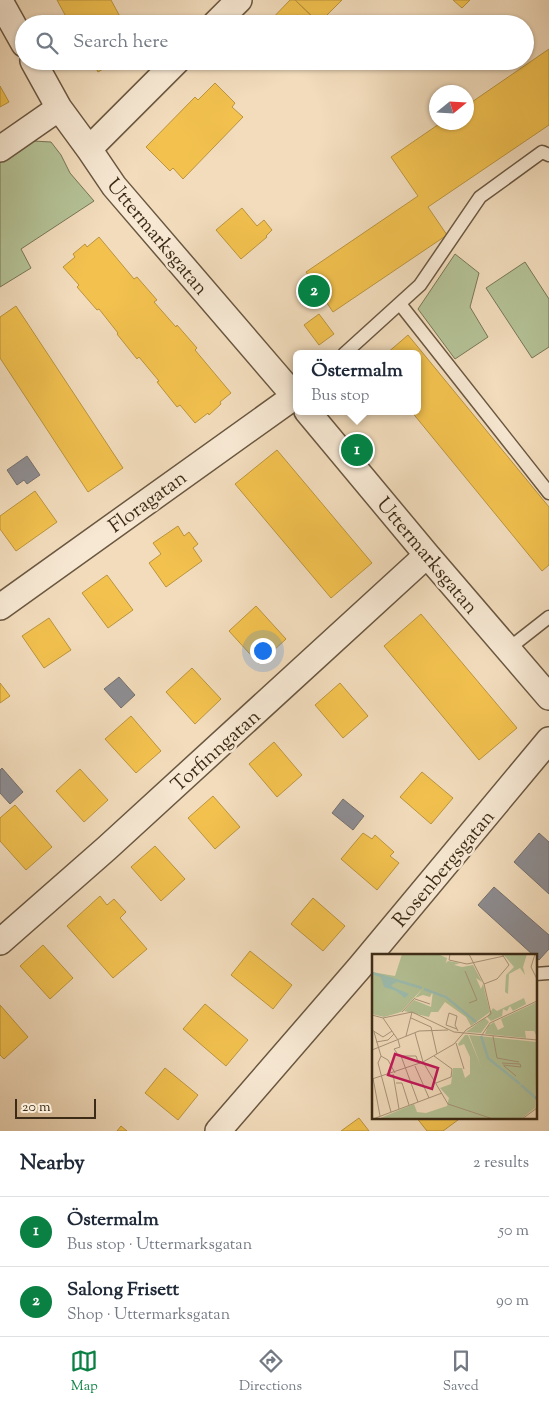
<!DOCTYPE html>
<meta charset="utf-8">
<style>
body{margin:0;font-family:"Sorts Mill Goudy",serif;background:#f2f2f3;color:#1f2937}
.compass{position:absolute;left:429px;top:85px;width:45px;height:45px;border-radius:50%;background:#fff;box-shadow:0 1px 4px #0004;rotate:72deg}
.scale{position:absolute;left:15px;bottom:12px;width:81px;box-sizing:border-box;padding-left:5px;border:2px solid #3c2b16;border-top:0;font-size:14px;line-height:18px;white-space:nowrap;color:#3c2b16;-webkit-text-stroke:4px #f7e8d3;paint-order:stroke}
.you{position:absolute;left:262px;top:650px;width:18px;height:18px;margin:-12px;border:4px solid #fff;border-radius:50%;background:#1a73e8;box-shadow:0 0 0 8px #1a73e833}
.badge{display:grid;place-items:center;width:32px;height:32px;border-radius:50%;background:#0b8043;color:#fff;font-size:16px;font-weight:700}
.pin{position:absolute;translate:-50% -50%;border:2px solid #fff;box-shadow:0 1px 5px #0006}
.popup{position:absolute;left:293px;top:350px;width:128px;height:65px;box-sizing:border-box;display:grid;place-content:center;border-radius:8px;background:#fff;filter:drop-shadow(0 1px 4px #0005);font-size:16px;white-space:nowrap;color:#747a83}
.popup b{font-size:19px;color:#1f2937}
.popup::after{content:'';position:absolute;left:50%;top:100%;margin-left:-10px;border:10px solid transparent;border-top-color:#fff}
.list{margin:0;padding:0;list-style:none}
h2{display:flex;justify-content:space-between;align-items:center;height:65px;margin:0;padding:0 20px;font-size:21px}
h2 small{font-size:16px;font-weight:400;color:#747a83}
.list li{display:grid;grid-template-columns:32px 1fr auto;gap:15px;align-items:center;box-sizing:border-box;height:70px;padding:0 20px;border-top:1px solid #e0e1e3}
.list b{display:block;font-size:19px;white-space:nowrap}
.list p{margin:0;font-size:16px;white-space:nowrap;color:#747a83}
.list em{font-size:16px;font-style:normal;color:#747a83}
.icon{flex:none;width:28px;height:28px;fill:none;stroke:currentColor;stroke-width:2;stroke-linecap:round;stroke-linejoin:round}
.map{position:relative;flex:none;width:549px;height:1131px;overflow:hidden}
.search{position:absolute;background:#fff;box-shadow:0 1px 4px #0004;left:15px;right:15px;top:15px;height:55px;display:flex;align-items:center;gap:12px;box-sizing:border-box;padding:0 18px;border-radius:28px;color:#747a83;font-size:19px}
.sheet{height:205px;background:#fff}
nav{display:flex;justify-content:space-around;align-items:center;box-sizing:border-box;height:70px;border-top:1px solid #e0e1e3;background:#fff;font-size:14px;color:#747a83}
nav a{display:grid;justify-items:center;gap:2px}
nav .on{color:#0b8043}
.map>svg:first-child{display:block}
.green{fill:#b4c296;stroke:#787656}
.homes{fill:#f2c14e;stroke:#bb943d}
.industry{fill:#8d8d92;stroke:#75706d}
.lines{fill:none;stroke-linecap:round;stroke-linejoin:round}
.service-casing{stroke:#6a5740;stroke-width:15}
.minor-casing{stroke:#6a5740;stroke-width:28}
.service{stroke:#f7e8d3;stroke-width:12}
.minor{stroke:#f7e8d3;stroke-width:25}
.labels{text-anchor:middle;stroke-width:5;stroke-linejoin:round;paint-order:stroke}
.street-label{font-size:20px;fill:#3c2b16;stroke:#f7e8d3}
.inset-river{fill:none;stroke:#9bbcb0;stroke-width:2.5}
.inset-road{fill:none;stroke:#a9957a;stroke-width:1}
.view{fill:#c2185b;fill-opacity:0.15;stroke:#c2185b;stroke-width:2.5}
.inset-edge{fill:none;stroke:#3c2b16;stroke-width:2.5}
</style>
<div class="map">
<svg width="549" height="1131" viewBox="0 0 549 1131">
<rect width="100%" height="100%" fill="#f2dcbc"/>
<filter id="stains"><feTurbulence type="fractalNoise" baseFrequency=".004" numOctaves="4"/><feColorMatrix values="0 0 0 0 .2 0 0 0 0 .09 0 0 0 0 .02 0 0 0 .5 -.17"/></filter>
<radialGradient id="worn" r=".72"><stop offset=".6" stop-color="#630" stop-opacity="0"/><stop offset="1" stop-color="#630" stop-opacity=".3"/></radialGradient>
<!-- green -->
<path class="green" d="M33 141 51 142 61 155 70 173 94 201 21 249 31 268 0 287V162Z
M455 254 479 273 470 307 488 337 455 359 418 309Z
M525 262 549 299V347L532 358 486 288Z"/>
<!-- homes -->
<path class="homes" d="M57 0H111L124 24H70Z
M290 0H295L319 23 267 24Z
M295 0H342L319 23Z
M453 0H470L462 8Z
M549 49V125L428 207 447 235 333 312 306 272 418 196 391 157 442 122H466V106Z
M92 61H116L98 72Z
M215 83 235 103 232 107 243 117 183 179 173 168 170 171 146 147 195 97 198 100Z
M0 86 9 102 0 107Z
M242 208 257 226 264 220 272 230 266 236 267 237 241 259 216 230Z
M99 237 134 279 137 277 157 300 154 302 176 327 177 325 197 348 195 350 231 393 220 402 221 404 209 415 208 413 195 423 180 405 177 407 157 382 159 381 139 357 137 359 117 334 118 333 99 309 97 310 77 287 79 285 63 267 75 257 73 254 85 244 87 247Z
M16 306 123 468 88 492 0 358V317Z
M319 314 334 334 319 345 304 325Z
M408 335 549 507V565L542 571 411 411H417V354H386Z
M277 450 372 563 331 598 235 484Z
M35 491 57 522 16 551 0 529V516Z
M178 526 184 536 189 532 198 544 193 548 202 561 166 587 149 563 161 554 153 543Z
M107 575 133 610 108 628 82 593Z
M256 606 286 639 259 664 229 631Z
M421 614 517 728 479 760 384 646Z
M49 618 71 650 44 668 22 636Z
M192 668 221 699 195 724 166 692Z
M0 683 10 696 0 703Z
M340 683 368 716 343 738 315 705Z
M131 716 161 751 136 773 105 739Z
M274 742 302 775 277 797 249 764Z
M80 769 108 800 84 822 56 791Z
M422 772 453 798 431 824 400 797Z
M213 796 240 827 215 849 188 818Z
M15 805 52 847 26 870 0 841V818Z
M363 833 372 839 375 835 394 852 390 856 399 863 377 890 341 859Z
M155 846 185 879 161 901 131 867Z
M100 896 107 905 114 899 126 912 120 918 147 949 113 978 67 926Z
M313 898 345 926 323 951 291 924Z
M43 945 73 978 50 999 20 966Z
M250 951 292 985 273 1009 231 975Z
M205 1004 248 1040 226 1066 183 1029Z
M0 1005 28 1037 4 1059 0 1055Z
M165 1068 198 1095 178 1120 145 1093Z
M416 1117H462L443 1131H427Z
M359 1118 369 1131H341Z
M121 1126 127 1131H117Z"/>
<!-- industry -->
<path class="industry" d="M27 456 40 475 27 484 24 480 17 485 7 470Z
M119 677 135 695 121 708 104 689Z
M2 768 23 792 10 804 0 793V770Z
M343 799 364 816 353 830 332 813Z
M539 833 549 842V894L514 862Z
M494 887 549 935V949L539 960 535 957V955H533L478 905Z"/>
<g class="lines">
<defs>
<path id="service" d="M400 304 549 493
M344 354 420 285 480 197 542 152 549 155
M508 649 549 617
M535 974 549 973"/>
<path id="minor" d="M0 1 24 44
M215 24 239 0
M33 61 59 108 89 149 114 186 297 399
M0 149 59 108
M89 149 177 61
M307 411 427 555 549 697
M0 607 295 396
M0 942 107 848 427 555
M218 1131 360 967 549 740"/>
</defs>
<!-- service casing -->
<use href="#service" class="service-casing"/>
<!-- minor casing -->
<use href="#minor" class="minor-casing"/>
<!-- service -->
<use href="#service" class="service"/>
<!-- minor -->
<use href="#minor" class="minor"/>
</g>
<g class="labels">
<!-- street labels -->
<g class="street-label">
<text transform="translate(158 236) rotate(50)" y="7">Uttermarksgatan</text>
<text transform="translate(147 501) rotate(-36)" y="7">Floragatan</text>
<text transform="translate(428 555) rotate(50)" y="7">Uttermarksgatan</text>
<text transform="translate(215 750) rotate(-42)" y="7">Torfinngatan</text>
<text transform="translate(443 868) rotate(-50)" y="7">Rosenbergsgatan</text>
</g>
</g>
<!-- overview -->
<g transform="translate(372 954)">
<rect width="165" height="165" fill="#f2dcbc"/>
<path d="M30 0H71L68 1 75 4 74 9 76 7 88 9 82 11 90 13 101 11 110 28 104 24 109 35 111 30 118 58 99 72 94 63 73 48 66 58H59L57 63 32 57 42 46 59 53 61 37 58 43 51 41 43 44 51 34 29 58 12 63 0 60V18L23 22ZM131 0H155L151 13 153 21 148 14 137 20 136 40 133 38 134 21 142 13ZM152 44 154 50 141 57 138 52 135 57 131 55 130 62 119 67 115 63 121 54 125 57ZM165 48V83L162 77H153L154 84 113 80 116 72 122 68 126 76 132 73 129 65ZM113 64 117 68 109 79 94 78ZM93 81H96L109 112 97 81 165 88 163 154 149 165H6L42 150 45 158 54 159 75 152 77 144 68 134 79 130 81 114H90L93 124 98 120V103L92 90 87 92 86 90Z" fill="#b4c296"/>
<path d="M9 23 25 28 19 31 21 33 37 40 33 44 24 37 12 33Z" fill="#9bbcb0"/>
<path class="inset-river" d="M0 19 50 34M52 35 74 43 104 68M109 82 116 104 148 130M149 131 165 145"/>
<path class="inset-road" d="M78 0 77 6 95 10 132 2M163 0 159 13 165 25M93 17 105 46 97 49M112 30 125 25 137 11 130 0M43 45 58 50M30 58 43 44M0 61 11 64 40 58 82 78 165 86M11 64 26 86 28 93 22 95 25 99M39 64 59 73 65 100M85 75 74 71 77 59 85 62 83 71 86 77M0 76 11 83 20 77M2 78 9 102 6 109 19 158M43 79 51 108 76 150 121 165M110 81 118 69 165 47M34 82 40 58M121 82 125 104 147 108M4 88 16 86 22 80M84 89 92 115M0 96 47 77 76 76M9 102 16 106 23 119M62 102 80 115 79 123 64 129M130 109 148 110 149 113 131 111M43 112 57 144M132 112 144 122M21 120 27 155M1 124 8 162M0 125 51 108 82 90 94 76 119 60 112 30 97 0M24 129H30L37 151M46 148 29 102H44L47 110M1 165 70 139M150 165 165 154"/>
<path class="view" d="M23 100 66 114 60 135 16 121Z"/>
<rect width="165" height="165" class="inset-edge"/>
</g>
<rect width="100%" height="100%" filter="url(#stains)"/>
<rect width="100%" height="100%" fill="url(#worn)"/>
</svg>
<svg class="compass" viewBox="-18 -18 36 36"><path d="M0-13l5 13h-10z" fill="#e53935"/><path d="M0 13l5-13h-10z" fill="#747a83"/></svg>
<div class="scale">20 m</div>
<div class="you"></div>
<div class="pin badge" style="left:357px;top:450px">1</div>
<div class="popup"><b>Östermalm</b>Bus stop</div>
<div class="pin badge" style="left:314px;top:291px">2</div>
<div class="search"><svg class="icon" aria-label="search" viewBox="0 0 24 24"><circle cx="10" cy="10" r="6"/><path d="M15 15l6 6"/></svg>Search here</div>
</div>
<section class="sheet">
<h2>Nearby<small>2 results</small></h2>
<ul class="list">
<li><span class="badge">1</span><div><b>Östermalm</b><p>Bus stop · Uttermarksgatan</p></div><em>50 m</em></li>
<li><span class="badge">2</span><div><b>Salong Frisett</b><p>Shop · Uttermarksgatan</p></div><em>90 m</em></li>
</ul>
</section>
<nav>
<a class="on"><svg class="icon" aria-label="map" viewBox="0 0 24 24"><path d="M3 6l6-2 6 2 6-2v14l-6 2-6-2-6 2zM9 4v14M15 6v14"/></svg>Map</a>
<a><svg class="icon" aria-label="directions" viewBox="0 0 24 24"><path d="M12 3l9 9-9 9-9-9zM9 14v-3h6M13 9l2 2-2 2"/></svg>Directions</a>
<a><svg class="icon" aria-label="saved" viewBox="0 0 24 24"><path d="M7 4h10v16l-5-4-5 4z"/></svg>Saved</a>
</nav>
